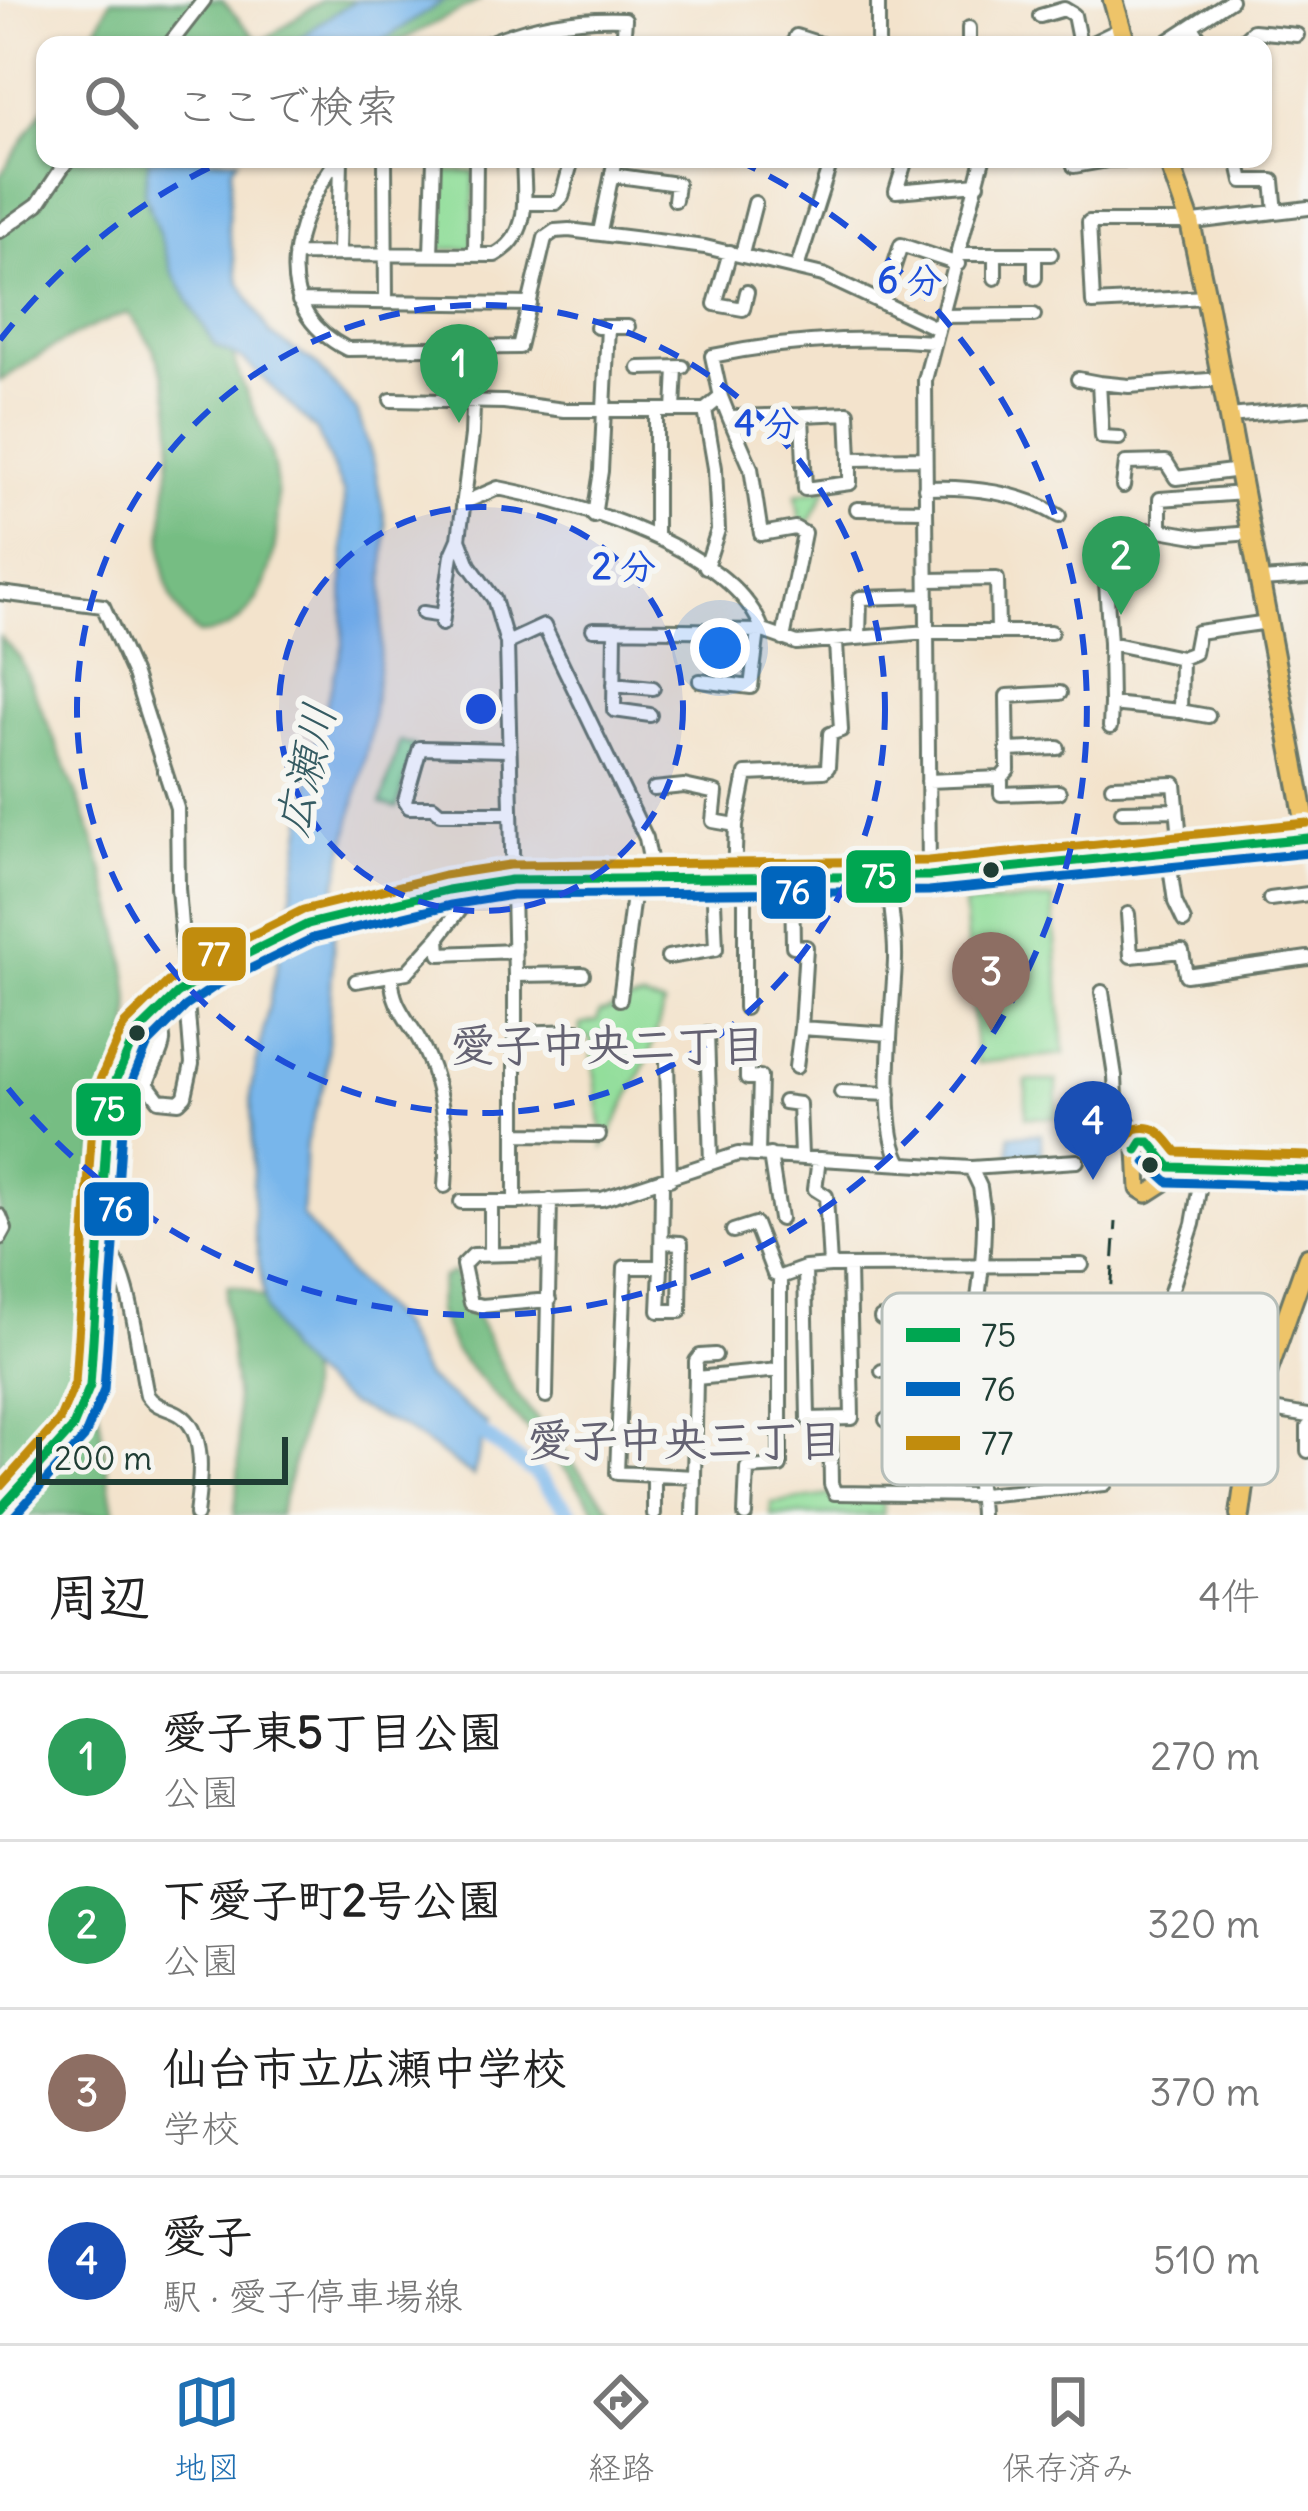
<!DOCTYPE html>
<html lang="ja">
<meta charset="utf-8">
<style>
body{margin:0;font-family:Delius,"Klee One",sans-serif;background:#f2f2f2;color:#222}
.scale{position:absolute;left:36px;bottom:30px;width:252px;box-sizing:border-box;padding-left:12px;border:6px solid #1f3d34;border-top:0;font-size:33px;line-height:42px;white-space:nowrap;color:#1f3d34;-webkit-text-stroke:9px #f6f6f2;paint-order:stroke}
.you{position:absolute;left:720px;top:648px;width:42px;height:42px;margin:-30px;border:9px solid #fff;border-radius:50%;background:#1a73e8;box-shadow:0 0 0 18px #1a73e833}
.badge{display:grid;place-items:center;width:78px;height:78px;border-radius:50%;background:#1f6fb2;color:#fff;font-size:39px;font-weight:700}
.pin{position:absolute;translate:-50% -99px;filter:drop-shadow(0 3px 6px #0008)}
.pin::after{content:'';position:absolute;top:63px;width:42px;height:36px;background:inherit;clip-path:polygon(0 0,100% 0,50% 100%)}
.list{margin:0;padding:0;list-style:none}
h2{display:flex;justify-content:space-between;align-items:center;height:156px;margin:0;padding:0 48px;font-size:51px}
h2 small{font-size:39px;font-weight:400;color:#767676}
.list li{display:grid;grid-template-columns:78px 1fr auto;gap:36px;align-items:center;box-sizing:border-box;height:168px;padding:0 48px;border-top:3px solid #e0e0e0}
.list b{display:block;font-size:45px;white-space:nowrap}
.list p{margin:0;font-size:39px;white-space:nowrap;color:#767676}
.list em{font-size:39px;font-style:normal;color:#767676}
.icon{flex:none;width:66px;height:66px;fill:none;stroke:currentColor;stroke-width:2;stroke-linecap:round;stroke-linejoin:round}
.map{position:relative;flex:none;width:1308px;height:1515px;overflow:hidden}
.search{position:absolute;background:#fff;box-shadow:0 3px 9px #0004;left:36px;right:36px;top:36px;height:132px;display:flex;align-items:center;gap:30px;box-sizing:border-box;padding:0 42px;border-radius:24px;color:#767676;font-size:45px}
.sheet{height:828px;background:#fff}
nav{display:flex;justify-content:space-around;align-items:center;box-sizing:border-box;height:168px;border-top:3px solid #e0e0e0;background:#fff;font-size:33px;color:#767676}
nav a{display:grid;justify-items:center;gap:6px}
nav .on{color:#1f6fb2}
.map>svg:first-child{display:block}
.green{fill:#93de9b;stroke:#598e68;stroke-width:3}
.forest{fill:#76bd83;stroke:#4a7d5c;stroke-width:3}
.water{fill:#78b6eb;stroke:#4c7a90;stroke-width:3}
.lines{fill:none;stroke-linecap:round;stroke-linejoin:round}
.river{stroke:#78b6eb;stroke-width:15}
.minor-casing{stroke:#697769;stroke-width:18}
.major-casing{stroke:#697769;stroke-width:21}
.highway-casing{stroke:#697769;stroke-width:24}
.minor{stroke:#fff;stroke-width:12}
.major{stroke:#eec469;stroke-width:15}
.highway{stroke:#eec469;stroke-width:18}
.rail{stroke:#1f3d34;stroke-width:3;stroke-dasharray:18 9;stroke-linecap:butt}
.minor-bridge-casing{stroke:#697769;stroke-width:18;stroke-linecap:butt}
.minor-bridge{stroke:#fff;stroke-width:12}
.bus-1-casing{stroke:#f6f6f2;stroke-width:18}
.bus-2-casing{stroke:#f6f6f2;stroke-width:18}
.bus-3-casing{stroke:#f6f6f2;stroke-width:18}
.bus-1{stroke:#00a651;stroke-width:9}
.bus-2{stroke:#0065bd;stroke-width:9}
.bus-3{stroke:#c18c0d;stroke-width:9}
.ring{fill:none;stroke:#1d4ed8;stroke-width:6;stroke-dasharray:21 15}
.bus-dot{fill:#1f3d34;stroke:#f6f6f2;stroke-width:4.5}
.labels{text-anchor:middle;stroke-width:12;stroke-linejoin:round;paint-order:stroke}
.water-label{font-size:45px;font-style:italic;fill:#355b62;stroke:#f6f6f2}
.neighbourhood-label{font-size:45px;font-weight:bold;fill:#646272;stroke:#f6f6f2}
.key{fill:#f6f6f2;stroke:#b6beb9;stroke-width:3}
.key-label{font-size:33px;fill:#1f3d34}
.centre{fill:#1d4ed8;stroke:#f6f6f2;stroke-width:6}
.ring-label{font-size:36px;text-anchor:middle;font-weight:bold;fill:#1d4ed8;stroke:#f6f6f2;stroke-width:12;stroke-linejoin:round;paint-order:stroke}
.line-badge{stroke:#f6f6f2;stroke-width:4.5}
.badge-label{font-size:33px;text-anchor:middle;font-weight:bold;fill:#fff}
</style>
<div class="map">
<svg width="1308" height="1515" viewBox="0 0 1308 1515">
<rect width="100%" height="100%" fill="#f6f6f2"/>
<filter id="ink" filterUnits="userSpaceOnUse"><feTurbulence type="fractalNoise" baseFrequency=".00833" numOctaves="2"/><feDisplacementMap in="SourceGraphic" scale="24" xChannelSelector="R" yChannelSelector="G"/><feConvolveMatrix kernelMatrix="1 2 1 2 8 2 1 2 1" color-interpolation-filters="sRGB"/></filter>
<filter id="wash" filterUnits="userSpaceOnUse"><feTurbulence type="fractalNoise" baseFrequency=".004" numOctaves="4" result="noise"/><feDisplacementMap in="SourceGraphic" scale="48" xChannelSelector="R" yChannelSelector="G"/><feGaussianBlur stdDeviation="2.7" result="paint"/><feColorMatrix in="noise" values="0 0 0 0 0 0 0 0 0 0 0 0 0 0 0 0 0 1.4 0 .05"/><feComposite in="paint" operator="in"/></filter>
<g filter="url(#wash)">
<rect width="100%" height="100%" fill="#f3e3cc"/>
<!-- green -->
<path class="green" d="M436 171 474 172 473 249H435Z
M827 488 811 520 800 522 796 495Z
M400 741 415 746 397 808 381 804Z
M1053 899 1064 1054 977 1063 964 905Z
M644 999 664 1005 649 1057 604 1147 590 1038 580 1036V1025L597 1021 600 1012C611 1012 622 1000 644 999Z
M1026 1081H1057V1118L1026 1117Z
M830 1495 882 1496 883 1515H771V1503Z"/>
<!-- forest -->
<path class="forest" d="M111 0H222L260 43 322 0H481L392 45H88Z
M45 106V159H228C224 183 218 208 218 232 216 267 225 307 230 342 236 380 260 417 271 454 287 513 278 633 199 634 133 581 178 482 171 413 168 375 153 341 128 313 80 328 41 354 0 381V176Z
M0 637 20 658C66 769 121 882 130 1003 134 1056 104 1102 96 1153 78 1275 93 1395 115 1515H0Z
M454 1272 515 1392 615 1515H599L570 1475 455 1352 437 1310 442 1278Z
M228 1286C244 1286 258 1294 271 1304 337 1352 295 1452 279 1515H234C246 1443 232 1374 225 1301Z"/>
<!-- water -->
<path class="water" d="M356 0H445L376 45H293L321 22Z
M149 159H238L232 167 228 228 239 281 270 334 316 364 357 411 374 463 386 526 381 647 370 736 337 882 326 1076 306 1143 302 1216 349 1275 398 1324 426 1378 487 1424 473 1476 403 1427 350 1405 311 1375 287 1351 266 1310 254 1227 251 1089 291 900 315 743 343 645 344 494 317 431 244 360 216 346 198 317 172 271 144 192Z
M1041 1134 1042 1154 1010 1156V1135Z"/>
<g class="lines">
<!-- river -->
<path class="river" d="M472 1426 536 1474 572 1515"/>
</g>
</g>
<g filter="url(#ink)">
<g class="lines">
<defs>
<path id="minor" d="M1040 16 1064 9 1074 15 1080 45
M1192 27 1204 45
M969 28V45
M169 45 204 0
M483 45C527 26 577 17 625 19L623 45
M793 45 796 36 824 45
M878 45V0
M1088 45 1121 29
M1162 45 1231 0
M1238 45 1253 31 1297 35
M1263 87 1267 84
M337 159C294 220 264 307 347 349L519 347 545 238 555 231 569 230 705 247 823 275 938 329
M385 159 386 301
M906 159 896 191 978 184
M1238 159 1243 181H1273L1276 212
M1074 166 1108 160 1146 159
M612 175 677 184 675 200
M524 203H556L562 197 572 159
M0 231 38 204 68 159
M600 232 615 159
M730 252 715 304 743 309 747 292
M295 254 495 255C532 235 524 196 523 159
M339 254 341 159
M431 254 434 159
M742 254 755 203
M961 254H1051
M995 254V278
M1035 254V278
M475 255 476 159
M797 268 830 164
M1206 297 1093 303 1089 222H1194L1308 208
M299 301 530 304
M882 303 901 245 958 264
M942 316 1034 315
M597 327H628
M475 348 472 435 459 539 469 565 494 599 507 643
M639 368 683 367
M1078 379 1099 383
M721 397 729 417 802 415
M391 400 504 402 564 410H705
M674 410 676 368
M1229 416 1308 409
M729 417 751 468 761 534 795 528 804 533 783 639
M1119 438 1102 437 1099 383 1129 386 1222 379
M850 459 848 413 802 415 805 489 850 483V459L924 458
M1123 486 1126 463 1166 462 1176 478 1240 470
M925 488C969 486 1021 492 1059 516
M463 503 498 488C578 504 733 548 763 631L797 643 927 632H1051
M857 509 926 510
M594 516 601 471 608 327
M1160 530 1201 537 1251 533
M656 536V410
M706 567 718 530 715 468 705 410 721 397 712 356C784 341 859 336 934 342
M927 580 997 579 998 632
M1260 580 1308 577
M0 593 103 606 134 675 177 808 178 888 192 1064 185 1096 179 1102 159 1100 147 1084C157 1052 173 1047 155 1013
M423 613 443 616
M442 624 452 555 459 539
M593 629 763 631
M615 629 614 710 650 715
M859 638 860 598 927 596
M1110 643 1104 552 1110 530H1160V499L1244 493
M1181 658 1110 643 1111 704 1180 711 1181 658 1194 653 1198 632 1268 622
M700 681 751 687 758 631
M614 684 653 688
M1180 711 1208 716
M1110 727 1111 704
M508 750 420 748 405 801 409 807H433L440 813H509
M1007 750 1058 748
M1001 778 1008 770 1007 696 1060 693
M928 781 1001 778V794L1059 792
M1112 786 1175 784 1181 851
M654 789 684 786 716 793 713 821 736 825
M1122 811 1177 810
M1168 853 1175 902 1184 921
M889 875C889 903 896 931 895 959 894 1005 877 1128 902 1164
M929 876 925 380 983 159
M734 877 736 825 746 774 824 771 828 767 830 734 841 730 836 643
M745 877V1008
M792 877 793 946 806 947 801 1028 890 1034
M654 879 646 838 544 626 507 643 515 975V1202L602 1199 738 1154 971 1168 980 1187 984 1215C985 1278 969 1341 967 1403 966 1442 980 1477 981 1515
M1270 899 1308 894
M380 905 511 880 929 876 1308 838
M1128 914 1131 956 1182 951 1186 975 1308 958
M439 938 440 954 515 951
M668 957 716 949 713 877
M515 975 583 974
M392 976C391 1001 404 1015 417 1036 442 1078 449 1138 445 1186
M356 981 407 972 439 937 478 885
M1102 992 1115 1076 1117 1121 1129 1123 1139 1144
M620 999 635 879
M514 1033 577 1031
M707 1033 711 1163
M747 1050V1078L760 1077 758 1154
M667 1061 670 1179
M796 1067 801 1028
M841 1092 889 1094
M784 1102 799 1104 801 1156
M515 1134 599 1135
M770 1155 780 1219
M819 1159 815 1189 826 1196 830 1266
M971 1168 1077 1161
M662 1182 661 1267H625L617 1473 694 1477 693 1515
M461 1202H515
M0 1216 5 1229 0 1238
M733 1231 755 1224 774 1274 780 1277
M100 1240C132 1263 138 1357 147 1395 156 1408 167 1407 179 1414 209 1432 199 1487 196 1515
M491 1254V1202
M661 1267 659 1311H680L681 1243 662 1242
M805 1268 808 1419 852 1418 849 1266
M1168 1299 1214 1313
M549 1300 482 1306 471 1303 463 1265 473 1255 549 1253
M881 1318 976 1316
M1161 1322 1193 1224 1201 1179
M975 1325 1051 1323
M882 1371 970 1369
M696 1378V1361L700 1356 715 1355
M968 1390 1052 1389
M1124 1390 1216 1387 1259 1392
M546 1396 550 1200
M1255 1407 1308 1416
M830 1419 831 1484 835 1493 981 1495 1105 1484
M886 1420H967
M1308 1427V1451
M1128 1441 1166 1443 1196 1436 1249 1435
M694 1477 696 1378 779 1370
M0 1509C25 1472 71 1446 85 1402 119 1299 75 1130 132 1040 144 1022 161 1008 177 994
M654 1514V1477
M745 1515 747 1468 780 1466V1277L805 1268 830 1266 1082 1265"/>
<path id="major" d="M1308 1171 1170 1167 1150 1142H1142L1137 1150 1139 1189 1147 1194 1172 1178 1308 1183"/>
<path id="highway" d="M1113 0 1126 45
M1168 159 1190 222 1206 297 1308 836
M1240 1515 1255 1407 1308 1257"/>
</defs>
<!-- minor casing -->
<use href="#minor" class="minor-casing"/>
<!-- major casing -->
<use href="#major" class="major-casing"/>
<!-- highway casing -->
<use href="#highway" class="highway-casing"/>
<!-- minor -->
<use href="#minor" class="minor"/>
<!-- major -->
<use href="#major" class="major"/>
<!-- highway -->
<use href="#highway" class="highway"/>
<!-- rail -->
<path class="rail" d="M1110 1312 1116 1222"/>
<defs>
<path id="minor-bridge" d="M177 994C240 951 306 921 380 905"/>
</defs>
<!-- minor-bridge casing -->
<use href="#minor-bridge" class="minor-bridge-casing"/>
<!-- minor-bridge -->
<use href="#minor-bridge" class="minor-bridge"/>
<defs>
<path id="bus-1" d="M1137 1150 1142 1142H1150L1170 1167 1308 1171
M0 1509 72 1429 90 1386 109 1097 135 1035 177 994 210 972 308 924 448 890 511 880 929 876 1308 838"/>
<path id="bus-2" d="M1146 1162 1168 1182 1308 1186
M15 1515 84 1438 104 1390 124 1100 148 1044 186 1006 217 985 313 938 451 905 512 895 929 891 1308 853"/>
<path id="bus-3" d="M1124 1142 1135 1129C1157 1123 1164 1136 1177 1152L1308 1156
M0 1487 59 1421 75 1383 94 1094 124 1025 168 982 202 960 303 910 444 875 509 865 928 861 1307 823"/>
</defs>
<!-- bus-1 casing -->
<use href="#bus-1" class="bus-1-casing"/>
<!-- bus-2 casing -->
<use href="#bus-2" class="bus-2-casing"/>
<!-- bus-3 casing -->
<use href="#bus-3" class="bus-3-casing"/>
<!-- bus-1 -->
<use href="#bus-1" class="bus-1"/>
<!-- bus-2 -->
<use href="#bus-2" class="bus-2"/>
<!-- bus-3 -->
<use href="#bus-3" class="bus-3"/>
</g>
</g>
<!-- distance rings -->
<circle cx="481" cy="709" r="202" fill="#1d4ed8" fill-opacity=".12"/>
<g class="ring">
<circle cx="481" cy="709" r="202"/>
<circle cx="481" cy="709" r="404"/>
<path d="M0 340A606 606 0 0 1 225 160M737 160A606 606 0 1 1 0 1078"/>
</g>
<!-- markers -->
<g class="bus-dot">
<circle cx="991" cy="870" r="10"/>
<circle cx="137" cy="1033" r="10"/>
<circle cx="1150" cy="1165" r="10"/>
</g>
<g class="labels">
<!-- water labels -->
<g class="water-label">
<text transform="translate(305 770) rotate(-77)" y="16">広瀬川</text>
</g>
<!-- neighbourhood labels -->
<g class="neighbourhood-label">
<text x="608" y="1061">愛子中央二丁目</text>
<text x="685" y="1456">愛子中央三丁目</text>
</g>
</g>
<!-- legend -->
<rect x="882" y="1293" width="396" height="192" rx="18" class="key"/>
<rect x="906" y="1328" width="54" height="14" fill="#00a651"/>
<rect x="906" y="1382" width="54" height="14" fill="#0065bd"/>
<rect x="906" y="1436" width="54" height="14" fill="#c18c0d"/>
<g class="key-label">
<text x="981" y="1347">75</text>
<text x="981" y="1401">76</text>
<text x="981" y="1455">77</text>
</g>
<circle cx="481" cy="709" r="18" class="centre"/>
<g class="ring-label">
<text x="910" y="293">6 分</text>
<text x="767" y="436">4 分</text>
<text x="624" y="579">2 分</text>
</g>
<g class="line-badge">
<rect x="844" y="848" width="69" height="57" rx="12" fill="#00a651"/>
<rect x="759" y="864" width="69" height="57" rx="12" fill="#0065bd"/>
<rect x="180" y="925" width="68" height="58" rx="12" fill="#c18c0d"/>
<rect x="74" y="1081" width="69" height="57" rx="12" fill="#00a651"/>
<rect x="82" y="1180" width="69" height="58" rx="12" fill="#0065bd"/>
</g>
<g class="badge-label">
<text x="879" y="888">75</text>
<text x="793" y="904">76</text>
<text x="214" y="966">77</text>
<text x="108" y="1121">75</text>
<text x="116" y="1221">76</text>
</g>
</svg>
<div class="scale">200 m</div>
<div class="you"></div>
<div class="pin badge" style="left:459px;top:423px;background:#2e9e5b">1</div>
<div class="pin badge" style="left:1121px;top:615px;background:#2e9e5b">2</div>
<div class="pin badge" style="left:991px;top:1031px;background:#8d6e63">3</div>
<div class="pin badge" style="left:1093px;top:1180px;background:#1a4fb4">4</div>
<div class="search"><svg class="icon" aria-label="search" viewBox="0 0 24 24"><circle cx="10" cy="10" r="6"/><path d="M15 15l6 6"/></svg>ここで検索</div>
</div>
<section class="sheet">
<h2>周辺<small>4件</small></h2>
<ul class="list">
<li><span class="badge" style="background:#2e9e5b">1</span><div><b>愛子東5丁目公園</b><p>公園</p></div><em>270 m</em></li>
<li><span class="badge" style="background:#2e9e5b">2</span><div><b>下愛子町2号公園</b><p>公園</p></div><em>320 m</em></li>
<li><span class="badge" style="background:#8d6e63">3</span><div><b>仙台市立広瀬中学校</b><p>学校</p></div><em>370 m</em></li>
<li><span class="badge" style="background:#1a4fb4">4</span><div><b>愛子</b><p>駅 · 愛子停車場線</p></div><em>510 m</em></li>
</ul>
</section>
<nav>
<a class="on"><svg class="icon" aria-label="map" viewBox="0 0 24 24"><path d="M3 6l6-2 6 2 6-2v14l-6 2-6-2-6 2zM9 4v14M15 6v14"/></svg>地図</a>
<a><svg class="icon" aria-label="directions" viewBox="0 0 24 24"><path d="M12 3l9 9-9 9-9-9zM9 14v-3h6M13 9l2 2-2 2"/></svg>経路</a>
<a><svg class="icon" aria-label="saved" viewBox="0 0 24 24"><path d="M7 4h10v16l-5-4-5 4z"/></svg>保存済み</a>
</nav>
